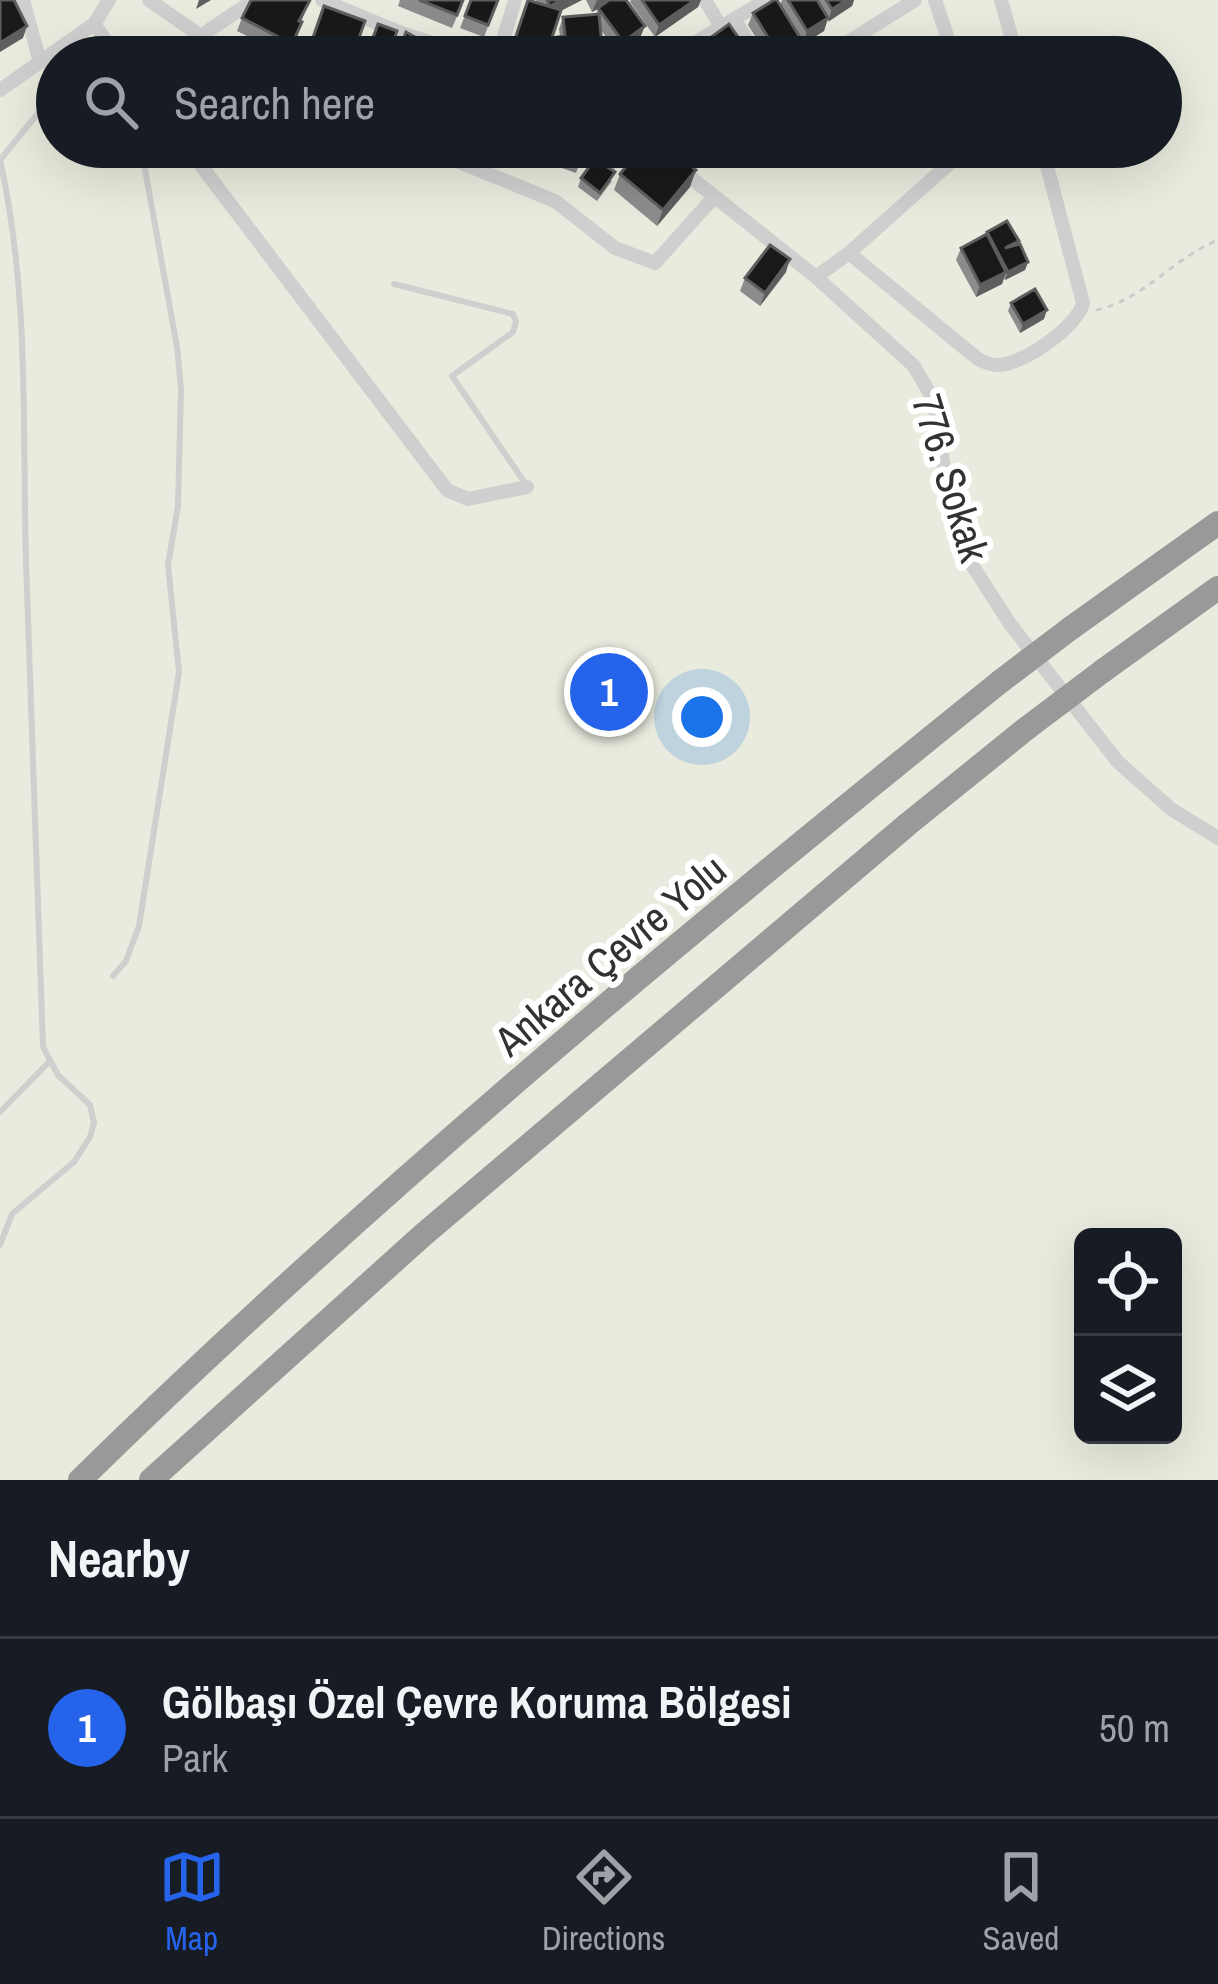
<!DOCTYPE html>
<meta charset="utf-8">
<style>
body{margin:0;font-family:"Archivo Narrow",sans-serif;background:#20242c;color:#f1f3f6}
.controls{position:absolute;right:36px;bottom:36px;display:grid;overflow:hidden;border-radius:18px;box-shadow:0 12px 48px #0002}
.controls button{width:108px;height:108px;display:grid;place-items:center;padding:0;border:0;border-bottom:3px solid #363941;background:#171b24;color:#f1f3f6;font:60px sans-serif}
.you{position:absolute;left:702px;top:717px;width:42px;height:42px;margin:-30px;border:9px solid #fff;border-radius:50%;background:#1a73e8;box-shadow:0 0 0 18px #1a73e833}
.badge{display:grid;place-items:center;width:78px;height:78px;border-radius:50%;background:#2563eb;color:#fff;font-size:39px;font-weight:700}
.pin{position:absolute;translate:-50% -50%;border:6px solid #fff;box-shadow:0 3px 12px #0006}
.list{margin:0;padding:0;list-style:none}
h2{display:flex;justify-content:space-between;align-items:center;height:156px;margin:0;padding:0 48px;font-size:51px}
h2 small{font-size:39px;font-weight:400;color:#9ea1a6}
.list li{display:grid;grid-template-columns:78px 1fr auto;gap:36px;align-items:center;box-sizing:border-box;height:180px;padding:0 48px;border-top:3px solid #363941}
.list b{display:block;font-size:45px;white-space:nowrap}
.list p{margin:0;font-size:39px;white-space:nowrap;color:#9ea1a6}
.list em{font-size:39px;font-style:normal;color:#9ea1a6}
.icon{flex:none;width:66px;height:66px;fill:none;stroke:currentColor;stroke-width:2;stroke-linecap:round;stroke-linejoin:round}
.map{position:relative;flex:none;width:1218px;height:1480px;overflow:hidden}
.search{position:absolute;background:#171b24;box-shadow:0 12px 48px #0002;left:36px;right:36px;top:36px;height:132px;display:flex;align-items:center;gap:30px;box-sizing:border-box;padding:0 42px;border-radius:66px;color:#9ea1a6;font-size:45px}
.sheet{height:336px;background:#171b24}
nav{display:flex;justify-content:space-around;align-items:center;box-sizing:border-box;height:168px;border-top:3px solid #363941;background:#171b24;font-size:33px;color:#9ea1a6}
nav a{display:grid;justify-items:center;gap:6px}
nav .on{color:#2563eb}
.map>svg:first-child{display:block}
.green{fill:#e8ebdd;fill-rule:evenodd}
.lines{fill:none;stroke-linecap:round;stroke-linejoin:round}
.path{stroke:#ccc;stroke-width:3;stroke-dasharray:6 6;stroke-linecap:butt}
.service{stroke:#cfcfcf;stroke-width:6}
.minor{stroke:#cfcfcf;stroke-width:14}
.motorway{stroke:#999;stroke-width:24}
.motorway-bridge{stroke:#999;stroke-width:24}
.wall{fill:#8c8c8c}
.shaded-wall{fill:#5e5e5e}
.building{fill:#191919;stroke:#5e5e5e;stroke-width:3}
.labels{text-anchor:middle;stroke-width:12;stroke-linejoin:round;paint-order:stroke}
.street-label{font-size:42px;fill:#323232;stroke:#fff}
</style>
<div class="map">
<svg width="1218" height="1480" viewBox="0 0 1218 1480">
<rect width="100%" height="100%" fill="#fff"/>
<!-- green -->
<path class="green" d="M0 0H1218V1480H0ZM57 57H1161V147H57ZM1083 1237H1173V1435H1083Z"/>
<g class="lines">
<!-- path -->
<path class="path" d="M1096 310C1144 300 1173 258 1218 240"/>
<!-- service -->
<path class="service" d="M43 64 56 77 57 84
M0 160 57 90
M394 284 513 314 516 322 513 332 452 376 527 486
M113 976 126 961 139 926 179 672 168 565 178 506 181 389 177 347 141 147
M0 1112 49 1062
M0 1245 12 1214 74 1162 90 1137 94 1123 90 1105 58 1075 43 1047C36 885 31 723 26 561 22 422 30 298 0 159"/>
<!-- minor -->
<path class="minor" d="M149 0 231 57
M322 0 401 33 476 57
M705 0 721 27
M935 0 954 57
M1001 0 1017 57
M734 19 758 57
M94 24 118 57
M199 37 254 0
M498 57 515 0
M671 57 766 0
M824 57 915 0
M40 62 94 24 109 0
M0 90 40 62 23 0
M187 147 447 490 468 499 527 487
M422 147 555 201 615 248 655 263 714 197
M652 147 816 277 914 366 934 401 948 496 967 557 1010 624 1118 762 1171 809 1218 838
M665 157 681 147
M849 253 978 359C984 362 990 365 997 365 1022 366 1078 326 1083 303L1042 147
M816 277 849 253 968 147"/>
<!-- motorway -->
<path class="motorway" d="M1071 628 1218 523
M1104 670 1218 588
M80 1480C370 1196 685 935 1001 681
M151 1480 423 1235 908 824 1027 728"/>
<!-- motorway-bridge -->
<path class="motorway-bridge" d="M1001 681 1071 628
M1027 728 1104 670"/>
</g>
<!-- wall -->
<path class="wall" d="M400 0H464L452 28 398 6Z
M471 0H498L484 37 460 28Z
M528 0 537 2 536 0H582L561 11 546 57H528L511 52Z
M586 0H626L640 38 618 54 601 30 603 57H554V49L560 36 559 29 563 17 596 14 598 9 592 12Z
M631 0H701L698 7 655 37 630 2Z
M782 0H854L852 6 827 21 824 31 803 44 798 37 794 48 779 57H768L748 25 753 13 780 5Z
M324 6 352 57H306Z
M305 12 301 22 298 35 287 56 237 31 242 18Z
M710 38 752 57H685L707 46Z
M559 147H586L576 173 553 165Z
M603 147H632L614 169 599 157Z
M620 174 690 187 657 226 614 190Z
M581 178 612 181 597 201 578 187Z
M987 232 1017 244 1028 262 1025 270 1005 280 1004 278 1002 284 976 297 956 260 961 248Z
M786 272 760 306 740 291 745 278Z
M1011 303 1044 319 1020 333 1008 311Z"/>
<!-- shaded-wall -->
<path class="shaded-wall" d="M199 0H211L196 9Z
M562 0H582L546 18 550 6Z
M597 0H615L592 12Z
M695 0H701L698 7 655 37 659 25Z
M847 0H854L852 6 828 22 832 9Z
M828 18 824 31 803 44 807 31Z
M27 26 23 38 0 52V43Z
M645 26 640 38 618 54 623 42Z
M799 36 794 48 779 57H773L776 50Z
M629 147H632L614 169 617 161Z
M696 170 690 187 657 226 663 210Z
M790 259 786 272 760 306 765 293Z
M1028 262 1025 270 1005 280 1008 272Z
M1006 272 1002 284 976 297 980 285Z
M1047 310 1044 319 1020 333 1023 324Z"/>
<!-- building -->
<path class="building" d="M0 0H14L27 26 0 43Z
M251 0H310L299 21 302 22 292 44 242 18Z
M419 0H463L457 15Z
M471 0H498L488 25 465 16Z
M528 0 561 10 548 50 515 39Z
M547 0H562L550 6Z
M609 0H626L645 26 623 42 598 8Z
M642 0H695L659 25Z
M774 0H777L799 36 776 50 753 13Z
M788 0H817L828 18 807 31Z
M826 0H847L832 9Z
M324 6 365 21 352 57H331L309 49Z
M599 14 603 57H560L558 37 565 36 563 17Z
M378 24 397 31 388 57H366Z
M729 24 752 57H723L710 38Z
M406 32 429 45 424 57H397Z
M437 42 461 51 458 57H431Z
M705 43 714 57H685Z
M559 147H586L581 161 557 153Z
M603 147H629L617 161 602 148Z
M642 147H668L696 170 663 210 620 174Z
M595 159 615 172 600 193 581 178Z
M1007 221 1019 241 1005 248 1020 244 1028 262 1008 272 987 232Z
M987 234 1006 272 980 285 961 248Z
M770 245 790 259 765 293 745 278Z
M1035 289 1047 310 1023 324 1011 303Z"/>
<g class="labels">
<!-- street labels -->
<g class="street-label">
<text transform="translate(951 478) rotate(73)" y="15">776. Sokak</text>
<text transform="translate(610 955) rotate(-40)" y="15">Ankara Çevre Yolu</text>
</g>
</g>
</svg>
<div class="controls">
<button><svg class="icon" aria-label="locate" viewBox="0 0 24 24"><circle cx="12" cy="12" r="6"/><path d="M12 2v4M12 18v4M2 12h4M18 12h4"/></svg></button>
<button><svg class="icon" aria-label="layers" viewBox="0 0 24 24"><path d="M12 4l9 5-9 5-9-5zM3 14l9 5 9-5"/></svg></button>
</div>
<div class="you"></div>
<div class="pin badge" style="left:609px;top:692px">1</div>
<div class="search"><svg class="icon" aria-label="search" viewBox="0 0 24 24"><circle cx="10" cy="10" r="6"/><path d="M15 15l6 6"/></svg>Search here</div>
</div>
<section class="sheet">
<h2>Nearby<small></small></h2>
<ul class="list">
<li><span class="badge">1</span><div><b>Gölbaşı Özel Çevre Koruma Bölgesi</b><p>Park</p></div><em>50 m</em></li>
</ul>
</section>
<nav>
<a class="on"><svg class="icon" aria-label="map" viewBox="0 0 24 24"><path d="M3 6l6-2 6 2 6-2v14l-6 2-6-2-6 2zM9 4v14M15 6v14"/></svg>Map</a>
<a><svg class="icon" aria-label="directions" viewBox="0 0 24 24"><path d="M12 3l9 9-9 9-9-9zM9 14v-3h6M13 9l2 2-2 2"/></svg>Directions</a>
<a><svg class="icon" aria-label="saved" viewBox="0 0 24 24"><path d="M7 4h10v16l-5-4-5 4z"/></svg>Saved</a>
</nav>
